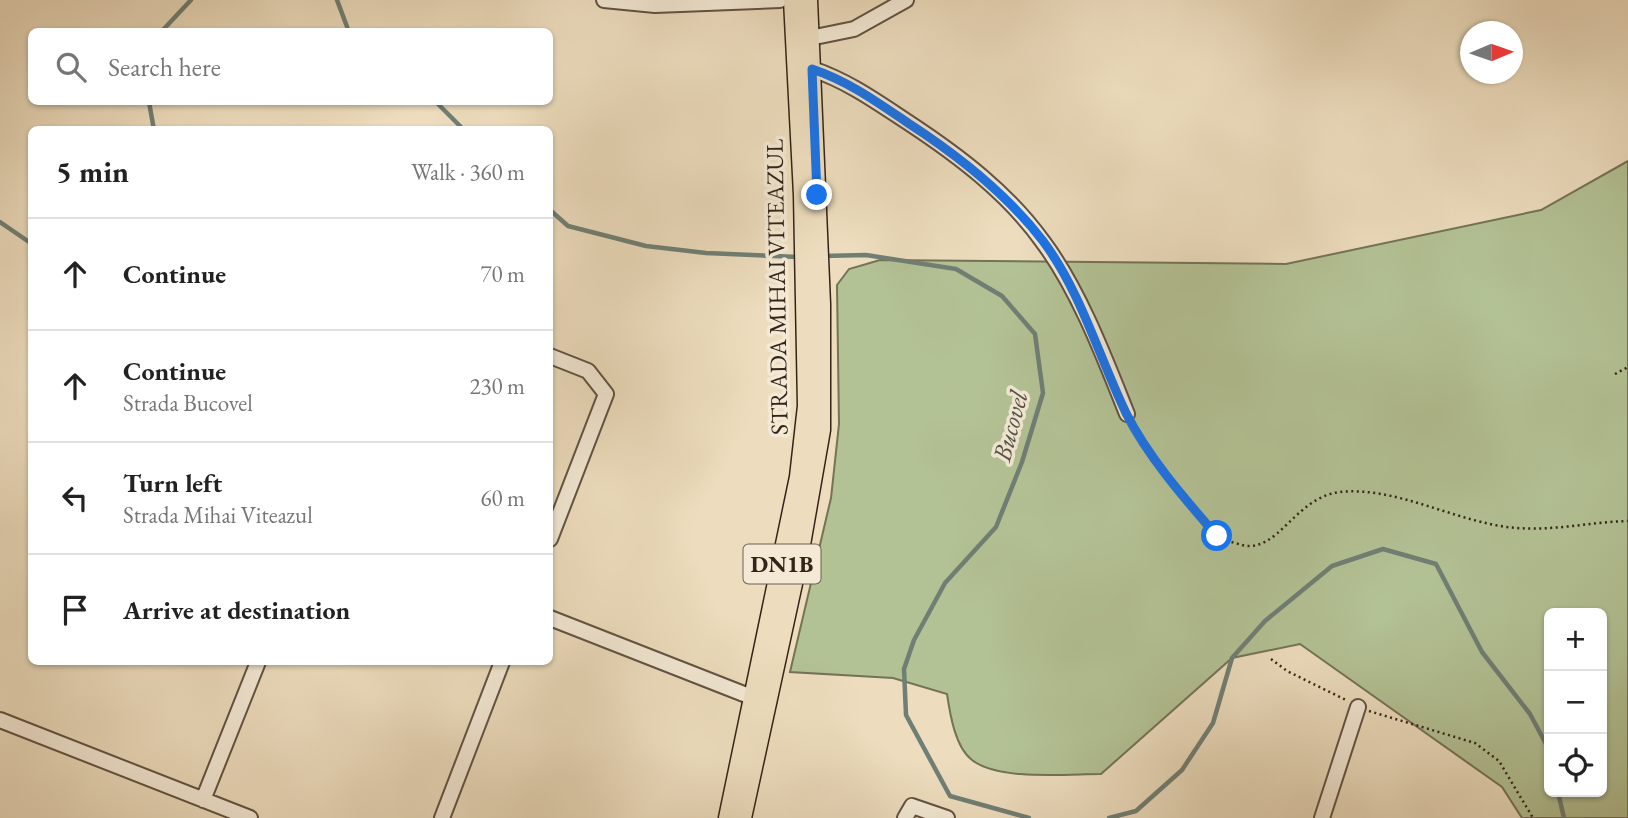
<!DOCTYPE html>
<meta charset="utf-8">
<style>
body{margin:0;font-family:"EB Garamond",serif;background:#f2f2f2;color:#222}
.controls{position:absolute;right:21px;bottom:21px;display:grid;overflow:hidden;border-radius:10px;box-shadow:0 2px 5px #0004}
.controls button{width:63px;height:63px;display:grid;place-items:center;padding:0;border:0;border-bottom:2px solid #e0e0e0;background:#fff;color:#222;font:35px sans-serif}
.compass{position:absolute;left:1460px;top:21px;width:63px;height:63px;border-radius:50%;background:#fff;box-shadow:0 2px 5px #0004;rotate:88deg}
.stop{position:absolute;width:21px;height:21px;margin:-16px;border:5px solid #1a73e8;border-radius:50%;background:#fff}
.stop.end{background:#1a73e8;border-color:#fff;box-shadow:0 2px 7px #0008}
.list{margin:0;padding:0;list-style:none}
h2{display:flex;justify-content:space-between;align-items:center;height:91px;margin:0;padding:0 28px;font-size:30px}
h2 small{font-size:23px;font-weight:400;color:#767676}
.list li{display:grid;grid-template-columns:46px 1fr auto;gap:21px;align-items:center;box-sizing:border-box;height:112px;padding:0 28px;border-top:2px solid #e0e0e0}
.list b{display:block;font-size:26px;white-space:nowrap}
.list p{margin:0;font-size:23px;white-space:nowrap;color:#767676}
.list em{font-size:23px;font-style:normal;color:#767676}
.icon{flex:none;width:38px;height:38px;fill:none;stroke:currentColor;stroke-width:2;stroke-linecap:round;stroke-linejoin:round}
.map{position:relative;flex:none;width:1628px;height:818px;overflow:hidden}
.search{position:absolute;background:#fff;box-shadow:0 2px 5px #0004;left:28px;top:28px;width:525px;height:77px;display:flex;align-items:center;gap:18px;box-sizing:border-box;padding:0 24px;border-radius:10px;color:#767676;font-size:26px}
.panel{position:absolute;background:#fff;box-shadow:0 2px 5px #0004;left:28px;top:126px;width:525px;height:539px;border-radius:10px}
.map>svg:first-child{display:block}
.green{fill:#b3c295;stroke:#737357;stroke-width:2;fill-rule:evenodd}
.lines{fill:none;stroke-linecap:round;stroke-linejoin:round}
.stream{stroke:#707f75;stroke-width:4.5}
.minor-casing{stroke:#625242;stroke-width:18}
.major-casing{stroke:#332419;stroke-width:21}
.path{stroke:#332419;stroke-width:2.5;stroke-dasharray:2 3.5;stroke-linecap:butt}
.minor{stroke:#f3e9d5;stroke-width:14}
.major{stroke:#edddbe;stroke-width:18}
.route{stroke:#1a73e8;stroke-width:9}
.labels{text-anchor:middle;stroke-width:7;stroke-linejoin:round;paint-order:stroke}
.shield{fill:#f3e9d5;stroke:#6d5f51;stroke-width:2}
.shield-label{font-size:23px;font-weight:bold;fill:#332419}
.street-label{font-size:24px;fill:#332419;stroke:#f3e9d5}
.water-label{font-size:26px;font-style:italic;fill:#525147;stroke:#f3e9d5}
</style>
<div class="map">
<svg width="1628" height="818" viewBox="0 0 1628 818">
<rect width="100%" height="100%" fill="#edddbe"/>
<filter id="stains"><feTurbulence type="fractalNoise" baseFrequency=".00286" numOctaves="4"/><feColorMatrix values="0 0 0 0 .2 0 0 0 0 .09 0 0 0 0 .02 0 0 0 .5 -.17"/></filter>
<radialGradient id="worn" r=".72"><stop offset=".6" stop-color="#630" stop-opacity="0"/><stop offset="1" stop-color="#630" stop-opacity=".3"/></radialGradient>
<!-- green -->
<path class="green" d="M1628 161V818H1522L1502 787 1300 644 1232 658 1101 774C1067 774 999 781 972 760 955 747 950 714 947 694L893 678 790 672 831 498 839 424 837 285 849 269 880 260 1286 264 1541 210ZM1549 613H1602V792H1549Z"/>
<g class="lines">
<!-- stream -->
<path class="stream" d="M337 0 349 32
M161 32 191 0
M149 102 154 130
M436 102 464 130
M550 210 568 226 646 246 706 253 799 257
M0 222 32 244
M822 256 866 255 956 269 1002 296 1035 334 1043 393 1022 462 996 527 945 583 914 640 904 669 906 715 950 796 1029 818
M1558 792 1564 818
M1109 818 1136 811 1182 770 1213 723 1232 658 1265 621 1332 566 1383 549 1436 564 1482 652 1530 714 1546 744 1549 758"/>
<defs>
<path id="minor" d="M604 0 655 5 780 0
M810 38 854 29 906 0
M812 69C848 81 877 102 909 123 959 156 1008 193 1043 242 1079 290 1105 359 1127 414
M550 356 588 371 606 394 550 539
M550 618 754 698
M0 720 250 818
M203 800 258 662
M442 818 502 662
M905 818 912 806 947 818
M1322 818 1358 707"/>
<path id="major" d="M728 818 799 477 807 406 803 195 793 0
M742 818 799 556 821 430V304L808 0"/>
</defs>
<!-- minor casing -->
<use href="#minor" class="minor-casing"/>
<!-- major casing -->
<use href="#major" class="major-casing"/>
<!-- path -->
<path class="path" d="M1615 374 1628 367
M1134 426C1151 452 1194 520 1217 536 1223 540 1235 543 1242 545 1278 554 1295 497 1340 492 1398 486 1459 524 1517 528 1554 531 1591 522 1628 521
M1271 659 1287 671 1348 701
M1369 711 1475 743 1499 761 1533 818"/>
<!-- minor -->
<use href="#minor" class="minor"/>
<!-- major -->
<use href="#major" class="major"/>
</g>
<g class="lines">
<!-- route -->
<path class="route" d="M817 195 812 69C848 81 877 102 908 123 959 156 1006 193 1043 241 1081 292 1099 357 1126 413 1148 457 1185 499 1217 536"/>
</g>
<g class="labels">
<!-- shield labels -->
<rect class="shield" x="743.5" y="544.5" width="77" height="39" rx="5"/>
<g class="shield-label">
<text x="782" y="572">DN1B</text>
</g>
<!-- street labels -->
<g class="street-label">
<text transform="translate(777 287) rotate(-91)" y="8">STRADA MIHAI VITEAZUL</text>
</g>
<!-- water labels -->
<g class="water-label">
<text transform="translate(1010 426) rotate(-75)" y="9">Bucovel</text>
</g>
</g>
<rect width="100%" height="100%" filter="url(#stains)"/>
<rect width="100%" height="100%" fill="url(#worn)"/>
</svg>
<div class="controls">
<button>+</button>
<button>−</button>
<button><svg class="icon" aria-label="locate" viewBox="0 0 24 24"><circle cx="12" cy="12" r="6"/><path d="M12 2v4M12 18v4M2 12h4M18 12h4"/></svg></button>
</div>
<svg class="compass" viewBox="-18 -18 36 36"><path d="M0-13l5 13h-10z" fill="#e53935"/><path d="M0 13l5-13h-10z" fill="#767676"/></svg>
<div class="stop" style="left:1217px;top:536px"></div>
<div class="stop end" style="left:817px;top:195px"></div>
<div class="search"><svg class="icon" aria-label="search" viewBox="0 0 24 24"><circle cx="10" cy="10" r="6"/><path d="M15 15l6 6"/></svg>Search here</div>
<section class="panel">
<h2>5 min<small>Walk · 360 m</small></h2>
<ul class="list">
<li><svg class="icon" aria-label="ahead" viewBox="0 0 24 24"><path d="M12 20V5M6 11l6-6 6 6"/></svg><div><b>Continue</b></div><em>70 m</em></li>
<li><svg class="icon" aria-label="ahead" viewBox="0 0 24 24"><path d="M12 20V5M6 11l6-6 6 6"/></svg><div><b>Continue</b><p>Strada Bucovel</p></div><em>230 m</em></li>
<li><svg class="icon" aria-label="left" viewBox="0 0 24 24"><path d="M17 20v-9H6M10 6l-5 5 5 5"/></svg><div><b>Turn left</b><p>Strada Mihai Viteazul</p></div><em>60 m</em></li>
<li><svg class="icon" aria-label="arrive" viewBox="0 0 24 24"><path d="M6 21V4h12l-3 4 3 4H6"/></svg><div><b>Arrive at destination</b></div></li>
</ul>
</section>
</div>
